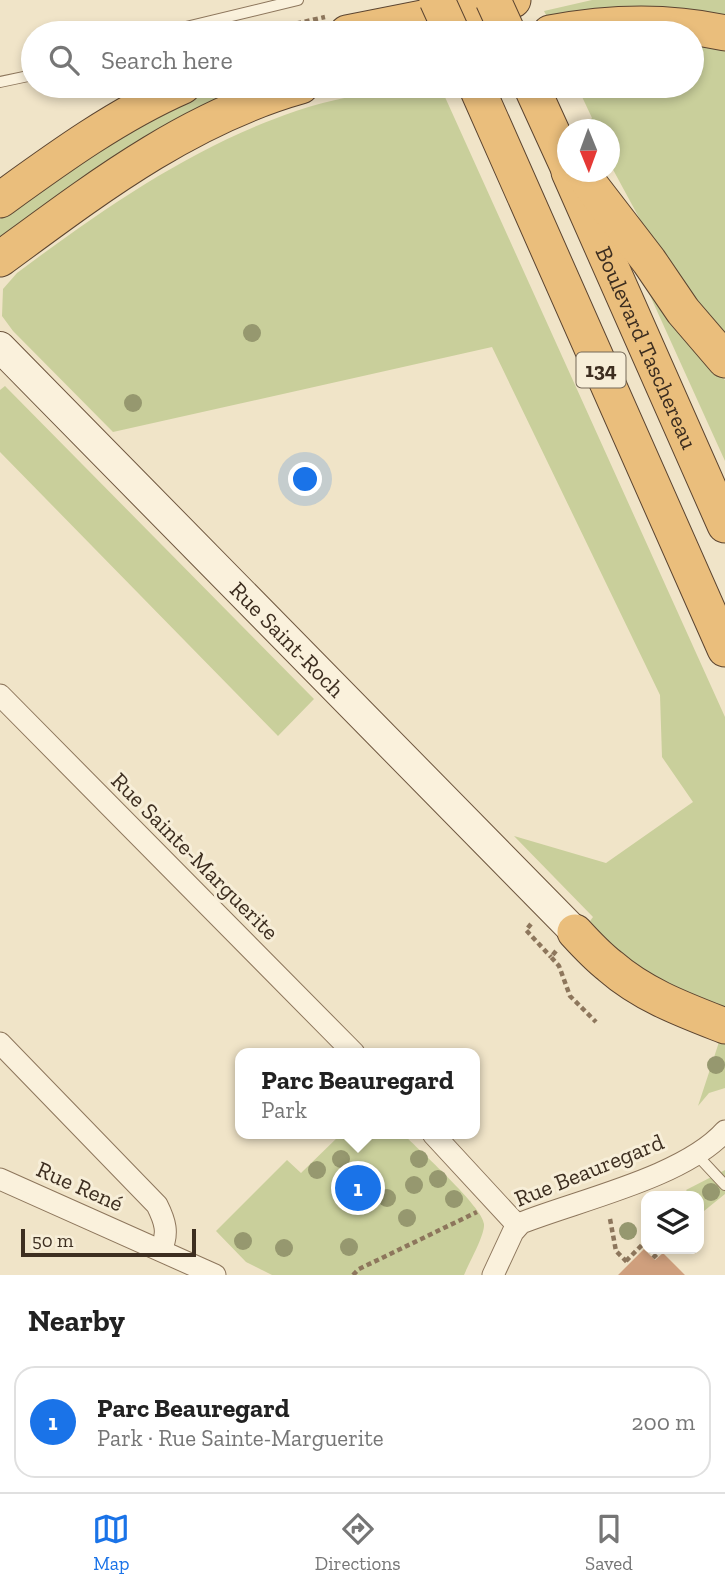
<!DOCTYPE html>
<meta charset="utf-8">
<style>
body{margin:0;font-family:"Zilla Slab",serif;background:#f6f6f6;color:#222}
.controls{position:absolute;right:21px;bottom:21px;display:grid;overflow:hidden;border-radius:14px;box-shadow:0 4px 10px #0003}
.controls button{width:63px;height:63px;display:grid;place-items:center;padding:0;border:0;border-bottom:2px solid #e0e0e0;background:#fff;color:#222;font:35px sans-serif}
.compass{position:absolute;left:557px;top:119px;width:63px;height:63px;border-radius:50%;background:#fff;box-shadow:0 4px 10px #0003;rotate:179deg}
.scale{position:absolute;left:21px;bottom:18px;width:175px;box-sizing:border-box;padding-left:7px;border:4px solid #3d2e20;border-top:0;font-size:19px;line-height:24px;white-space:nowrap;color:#3d2e20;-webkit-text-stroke:5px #f7eed8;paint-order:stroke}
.you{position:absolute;left:306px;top:480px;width:24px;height:24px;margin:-18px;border:5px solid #fff;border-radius:50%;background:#1a73e8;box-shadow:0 0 0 10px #1a73e833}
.badge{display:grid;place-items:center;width:46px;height:46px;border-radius:50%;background:#1a73e8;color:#fff;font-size:23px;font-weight:700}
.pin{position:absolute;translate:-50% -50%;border:4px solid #fff;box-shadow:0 2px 7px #0006}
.popup{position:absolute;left:235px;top:1048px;width:245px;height:91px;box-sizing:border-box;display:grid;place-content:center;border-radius:14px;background:#fff;filter:drop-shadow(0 2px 5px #0005);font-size:23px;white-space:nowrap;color:#767676}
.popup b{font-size:26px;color:#222}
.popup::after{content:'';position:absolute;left:50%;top:100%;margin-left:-14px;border:14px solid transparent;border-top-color:#fff}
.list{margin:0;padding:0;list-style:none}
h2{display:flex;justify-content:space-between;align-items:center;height:91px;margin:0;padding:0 28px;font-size:30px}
h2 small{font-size:23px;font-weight:400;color:#767676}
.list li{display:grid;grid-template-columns:46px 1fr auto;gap:21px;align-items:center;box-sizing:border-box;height:112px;margin:0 14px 14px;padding:0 14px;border:2px solid #e0e0e0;border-radius:21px}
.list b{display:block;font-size:26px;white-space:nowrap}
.list p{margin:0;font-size:23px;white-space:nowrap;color:#767676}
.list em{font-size:23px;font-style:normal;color:#767676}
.icon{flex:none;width:38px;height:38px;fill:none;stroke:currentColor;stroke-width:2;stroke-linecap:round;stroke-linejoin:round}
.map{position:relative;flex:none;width:725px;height:1275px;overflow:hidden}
.search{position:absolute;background:#fff;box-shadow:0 4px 10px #0003;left:21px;right:21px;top:21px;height:77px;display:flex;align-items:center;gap:18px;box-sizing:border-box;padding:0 24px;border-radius:38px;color:#767676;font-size:26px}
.sheet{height:217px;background:#fff}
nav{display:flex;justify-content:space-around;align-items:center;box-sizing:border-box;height:98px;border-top:2px solid #e0e0e0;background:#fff;font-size:19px;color:#767676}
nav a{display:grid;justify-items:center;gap:4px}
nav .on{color:#1a73e8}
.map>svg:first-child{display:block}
.green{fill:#c9cf9b}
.building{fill:#cf9f7d}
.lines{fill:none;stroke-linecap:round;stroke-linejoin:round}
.service-casing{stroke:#8d765c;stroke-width:12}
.minor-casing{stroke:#8d765c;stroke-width:23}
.secondary-casing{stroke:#6f573f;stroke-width:32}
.trunk-casing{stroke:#5b4430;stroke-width:37}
.path{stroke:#8d765c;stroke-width:4.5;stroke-dasharray:5 3.5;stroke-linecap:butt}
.service{stroke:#faf1dc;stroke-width:10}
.minor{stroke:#faf1dc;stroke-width:21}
.secondary{stroke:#faf1dc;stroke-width:30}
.trunk{stroke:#eabe7c;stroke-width:35}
.trunk-bridge-casing{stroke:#5b4430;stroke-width:37;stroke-linecap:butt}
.trunk-bridge{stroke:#eabe7c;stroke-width:35}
.tree{fill:#96986f}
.labels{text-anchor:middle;stroke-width:6;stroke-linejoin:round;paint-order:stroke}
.shield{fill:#f7eed8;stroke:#756857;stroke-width:2}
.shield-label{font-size:21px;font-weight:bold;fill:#3d2e20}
.street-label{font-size:23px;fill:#3d2e20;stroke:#f7eed8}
</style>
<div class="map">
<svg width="725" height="1275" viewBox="0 0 725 1275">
<rect width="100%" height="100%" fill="#f0e4c8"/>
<!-- green -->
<path class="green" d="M592 0H725V19H548L544 11Z
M692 42 725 48V342L682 285 643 225 610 164V130L592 129 588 122 592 118 577 86H692Z
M220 86H261L0 240V219C69 170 140 116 220 86Z
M405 86H440L725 717V1012L649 980 606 942 590 921 593 917 514 836 606 863 693 802 662 757 660 695 492 347 113 432 13 331 2 316 3 289 17 273C104 208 193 146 296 111 331 99 369 93 405 86Z
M638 269 716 372 725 380V461Z
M5 386 314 699 278 736 0 452V390Z
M719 1042 725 1044V1088L709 1093 698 1106Z
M341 1134H403C418 1149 483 1207 484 1224 485 1235 469 1263 464 1275H272L246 1262 216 1231 287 1160 301 1173Z
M725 1170V1194L704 1211 699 1205V1196H691L686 1190Z"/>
<!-- building -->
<path class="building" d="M644 1249 655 1260 663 1253 685 1275H618Z"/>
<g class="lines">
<defs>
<path id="service" d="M161 33 298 0
M0 82 33 75
M696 1154 725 1185"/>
<path id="minor" d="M0 695 354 1053
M0 1043 157 1205C165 1221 169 1233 161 1250
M433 1134 518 1226
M0 1179 215 1275
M493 1275 513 1232 521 1223C579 1200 684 1177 725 1131"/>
<g id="secondary">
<path id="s1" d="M0 347 575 932"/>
</g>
<g id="trunk">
<path d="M347 33 513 0"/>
<path d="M550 33C608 22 667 20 725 33"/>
<path d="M476 86 725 649"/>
<path d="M531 86 568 167"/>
<path id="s2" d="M569 172 725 525"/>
<path d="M589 183 649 261 683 311 725 360"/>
<path d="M0 200C58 158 117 115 183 86"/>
<path d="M0 259C94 190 187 118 301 86"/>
<path d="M575 932C586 944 597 956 610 966 643 995 684 1010 725 1026"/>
</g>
</defs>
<!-- service casing -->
<use href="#service" class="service-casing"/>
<!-- minor casing -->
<use href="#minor" class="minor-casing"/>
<!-- secondary casing -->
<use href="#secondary" class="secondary-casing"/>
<!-- trunk casing -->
<use href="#trunk" class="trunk-casing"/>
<!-- path -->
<path class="path" d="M255 33 325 17
M531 924 526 930 551 957
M556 951 551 957 559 966 570 996 596 1022
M610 1219 616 1251 629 1264
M653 1258 662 1249
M626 1261 646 1241
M353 1275 359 1269 477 1212"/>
<!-- service -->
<use href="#service" class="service"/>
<!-- minor -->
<use href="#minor" class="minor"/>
<!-- secondary -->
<use href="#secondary" class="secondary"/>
<!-- trunk -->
<use href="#trunk" class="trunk"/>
<defs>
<path id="trunk-bridge" d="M437 0 452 33
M493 0 508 33"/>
</defs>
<!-- trunk-bridge casing -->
<use href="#trunk-bridge" class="trunk-bridge-casing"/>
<!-- trunk-bridge -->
<use href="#trunk-bridge" class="trunk-bridge"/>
</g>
<!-- trees -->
<g class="tree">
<circle cx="252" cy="333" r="9"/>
<circle cx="133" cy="403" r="9"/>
<circle cx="716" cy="1065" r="9"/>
<circle cx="341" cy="1159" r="9"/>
<circle cx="419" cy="1159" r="9"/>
<circle cx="317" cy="1170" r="9"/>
<circle cx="344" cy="1179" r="9"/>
<circle cx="438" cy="1179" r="9"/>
<circle cx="366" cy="1181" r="9"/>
<circle cx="414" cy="1185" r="9"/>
<circle cx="711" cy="1192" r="9"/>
<circle cx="387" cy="1198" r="9"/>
<circle cx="454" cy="1199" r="9"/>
<circle cx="407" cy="1218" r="9"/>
<circle cx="628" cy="1231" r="9"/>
<circle cx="243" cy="1241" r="9"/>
<circle cx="349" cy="1247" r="9"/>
<circle cx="284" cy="1248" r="9"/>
</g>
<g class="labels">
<!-- shield labels -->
<rect class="shield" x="576.5" y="352.5" width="49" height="35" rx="5"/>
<g class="shield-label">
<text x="601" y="377">134</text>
</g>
<!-- street labels -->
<g class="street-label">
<text dy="8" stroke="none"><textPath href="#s2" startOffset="192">Boulevard Taschereau</textPath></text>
<text dy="8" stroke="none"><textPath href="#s1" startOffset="410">Rue Saint-Roch</textPath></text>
<text transform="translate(195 856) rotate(45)" y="8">Rue Sainte-Marguerite</text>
<text transform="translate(589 1170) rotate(-22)" y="8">Rue Beauregard</text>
<text transform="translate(80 1186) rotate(24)" y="8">Rue René</text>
</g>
</g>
</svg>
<div class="controls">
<button><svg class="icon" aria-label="layers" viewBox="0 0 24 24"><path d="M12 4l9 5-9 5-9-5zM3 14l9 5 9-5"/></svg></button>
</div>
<svg class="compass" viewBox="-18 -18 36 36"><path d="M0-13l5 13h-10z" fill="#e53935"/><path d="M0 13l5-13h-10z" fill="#767676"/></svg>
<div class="scale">50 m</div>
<div class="you"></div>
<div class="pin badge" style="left:358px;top:1188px">1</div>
<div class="popup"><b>Parc Beauregard</b>Park</div>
<div class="search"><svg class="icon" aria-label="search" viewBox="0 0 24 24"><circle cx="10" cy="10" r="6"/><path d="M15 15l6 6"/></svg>Search here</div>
</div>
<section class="sheet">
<h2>Nearby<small></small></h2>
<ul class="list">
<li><span class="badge">1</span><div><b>Parc Beauregard</b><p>Park · Rue Sainte-Marguerite</p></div><em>200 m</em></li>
</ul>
</section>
<nav>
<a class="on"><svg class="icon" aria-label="map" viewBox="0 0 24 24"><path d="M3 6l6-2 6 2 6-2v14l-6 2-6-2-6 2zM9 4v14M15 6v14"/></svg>Map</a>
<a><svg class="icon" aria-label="directions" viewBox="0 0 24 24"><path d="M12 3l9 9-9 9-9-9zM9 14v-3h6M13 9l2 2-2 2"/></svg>Directions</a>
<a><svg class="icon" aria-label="saved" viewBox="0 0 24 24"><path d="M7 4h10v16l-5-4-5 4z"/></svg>Saved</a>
</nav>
